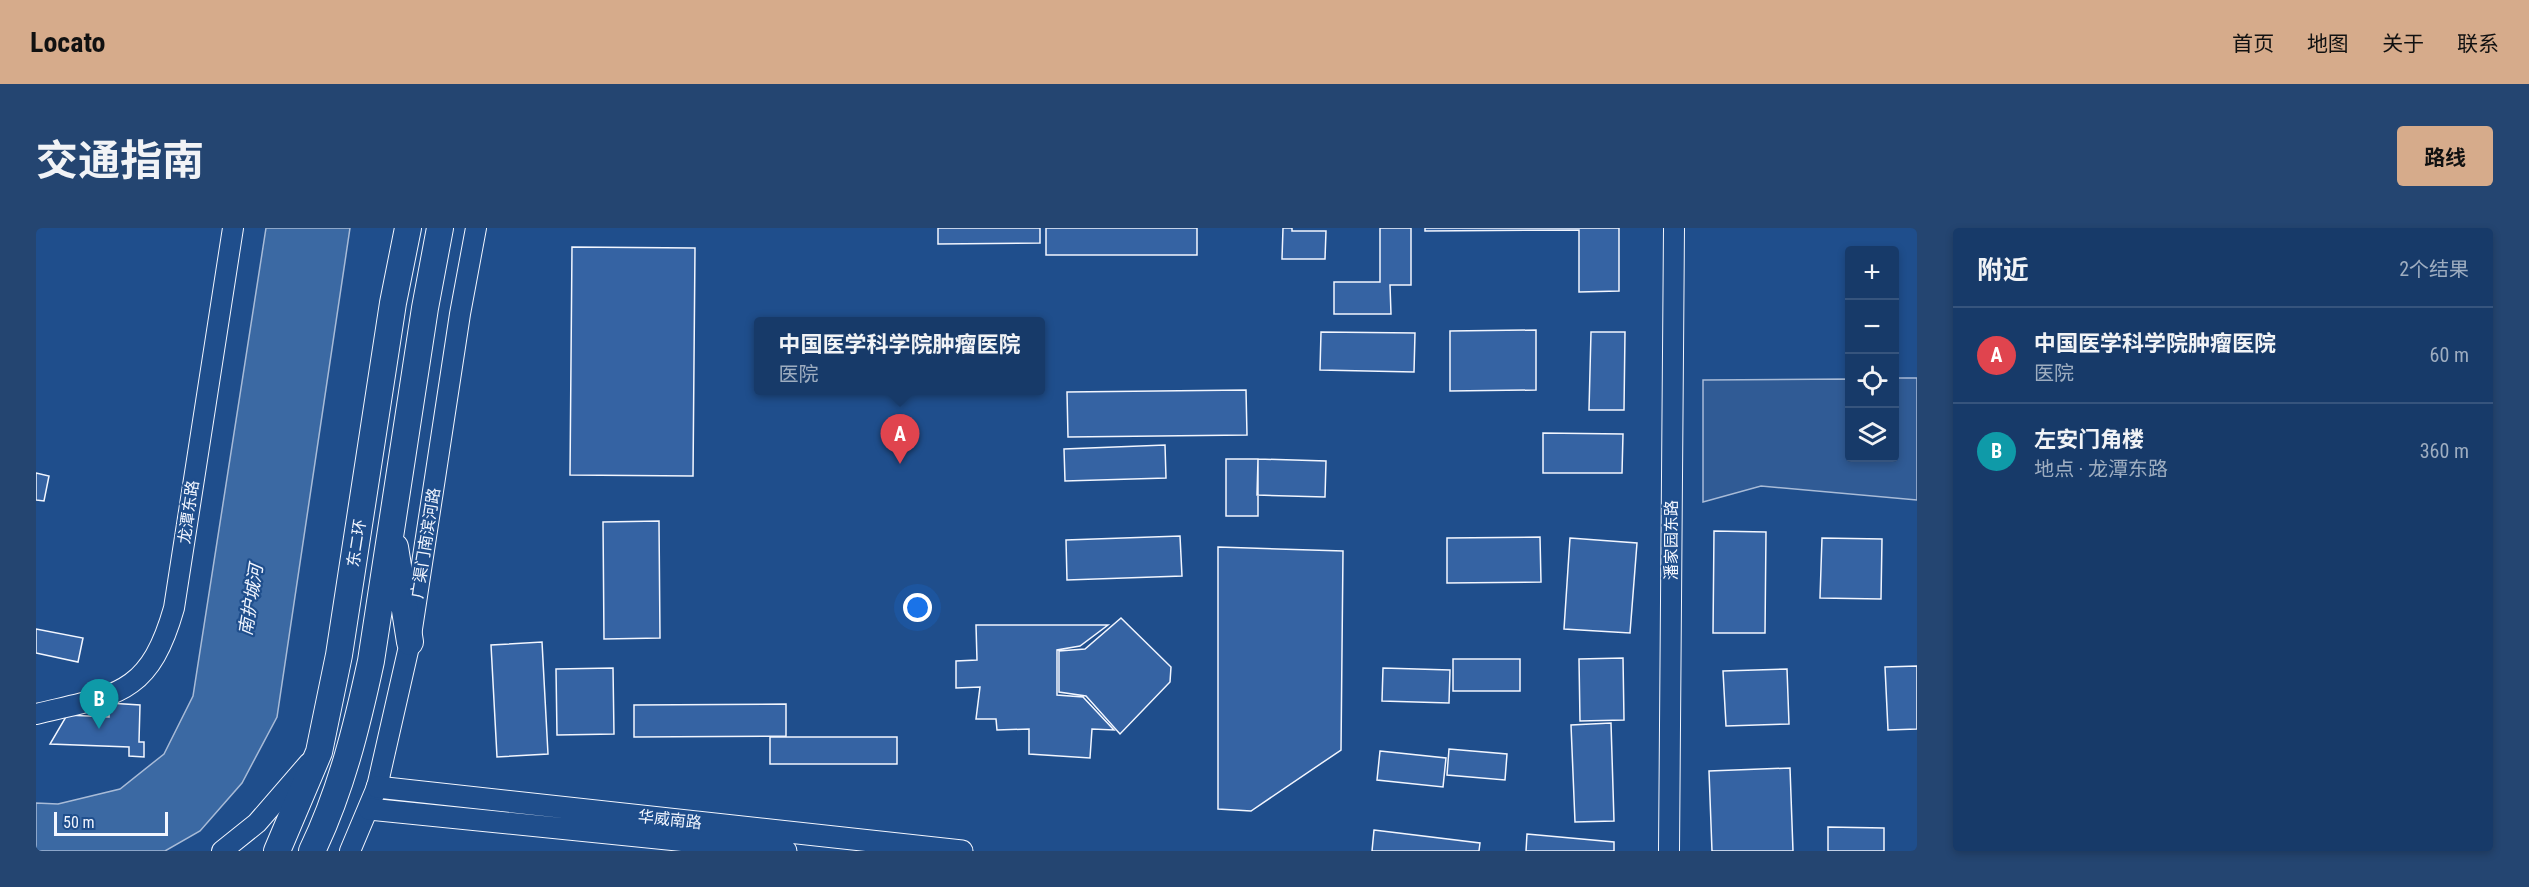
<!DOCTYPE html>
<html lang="zh">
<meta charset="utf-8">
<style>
body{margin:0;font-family:"Roboto Condensed","Noto Sans SC",sans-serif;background:#244571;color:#f1f3f6}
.controls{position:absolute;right:18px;top:18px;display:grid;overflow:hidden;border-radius:6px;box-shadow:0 3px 9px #0003}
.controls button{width:54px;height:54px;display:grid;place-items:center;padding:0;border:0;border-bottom:2px solid #36547d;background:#173a69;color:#f1f3f6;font:30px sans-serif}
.scale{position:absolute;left:18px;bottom:15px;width:114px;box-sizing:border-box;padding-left:6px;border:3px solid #f2f6ff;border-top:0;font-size:16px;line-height:21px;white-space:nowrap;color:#f2f6ff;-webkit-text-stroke:4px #1f4e8c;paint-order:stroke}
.you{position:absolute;left:882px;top:380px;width:21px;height:21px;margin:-15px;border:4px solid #fff;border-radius:50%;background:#1a73e8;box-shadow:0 0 0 9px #1a73e833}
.badge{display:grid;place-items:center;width:39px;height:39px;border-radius:50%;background:#d6ab8b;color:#fff;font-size:20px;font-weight:700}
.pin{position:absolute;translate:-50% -50px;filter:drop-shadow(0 2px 3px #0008)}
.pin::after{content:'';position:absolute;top:32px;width:21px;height:18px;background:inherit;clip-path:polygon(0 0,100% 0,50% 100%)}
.popup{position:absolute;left:718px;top:89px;width:291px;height:78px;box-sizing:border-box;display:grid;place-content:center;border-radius:6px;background:#173a69;filter:drop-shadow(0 2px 4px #0005);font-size:20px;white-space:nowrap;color:#9eadc0}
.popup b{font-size:22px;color:#f1f3f6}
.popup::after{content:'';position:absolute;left:50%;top:100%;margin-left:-12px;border:12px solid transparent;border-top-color:#173a69}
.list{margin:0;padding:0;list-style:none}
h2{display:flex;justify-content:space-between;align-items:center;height:78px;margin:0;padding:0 24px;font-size:26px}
h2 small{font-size:20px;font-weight:400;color:#9eadc0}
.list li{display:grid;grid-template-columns:39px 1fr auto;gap:18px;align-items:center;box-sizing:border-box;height:96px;padding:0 24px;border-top:2px solid #36547d}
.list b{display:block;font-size:22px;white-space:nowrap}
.list p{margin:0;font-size:20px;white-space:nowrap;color:#9eadc0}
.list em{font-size:20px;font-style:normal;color:#9eadc0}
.icon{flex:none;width:33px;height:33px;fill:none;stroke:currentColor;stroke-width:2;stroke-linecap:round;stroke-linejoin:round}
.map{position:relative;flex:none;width:1881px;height:623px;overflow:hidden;border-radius:6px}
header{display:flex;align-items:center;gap:36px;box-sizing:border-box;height:84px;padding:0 30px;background:#d6ab8b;color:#111}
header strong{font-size:28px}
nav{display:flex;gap:33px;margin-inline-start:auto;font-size:21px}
.intro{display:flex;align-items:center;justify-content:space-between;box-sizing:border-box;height:144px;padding:0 36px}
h1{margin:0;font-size:42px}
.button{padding:15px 27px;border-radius:6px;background:#d6ab8b;color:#111;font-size:21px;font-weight:700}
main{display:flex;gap:36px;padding:0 36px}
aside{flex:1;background:#173a69;border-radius:6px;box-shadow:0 3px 9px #0003}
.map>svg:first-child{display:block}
.parking{fill:#305b95;stroke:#a8bbd7;stroke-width:1.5}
.water{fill:#3b69a3;stroke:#a8bbd7;stroke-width:1.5}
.building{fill:#3563a3;stroke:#f2f6ff;stroke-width:1.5}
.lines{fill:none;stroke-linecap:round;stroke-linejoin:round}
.secondary-casing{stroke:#f2f6ff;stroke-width:22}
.primary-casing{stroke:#f2f6ff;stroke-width:23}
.highway-casing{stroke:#f2f6ff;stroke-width:28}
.secondary{stroke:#1f4e8c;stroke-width:20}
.primary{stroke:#1f4e8c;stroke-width:21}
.highway{stroke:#1f4e8c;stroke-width:26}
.labels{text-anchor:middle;stroke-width:4.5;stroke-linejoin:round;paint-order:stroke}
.street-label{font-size:16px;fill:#f2f6ff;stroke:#1f4e8c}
.water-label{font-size:18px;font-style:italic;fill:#f2f6ff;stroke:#1f4e8c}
</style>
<header>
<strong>Locato</strong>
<nav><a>首页</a><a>地图</a><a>关于</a><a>联系</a></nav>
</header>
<div class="intro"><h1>交通指南</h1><a class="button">路线</a></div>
<main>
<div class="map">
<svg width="1881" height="623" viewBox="0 0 1881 623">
<rect width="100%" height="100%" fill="#1f4e8c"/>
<!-- parking -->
<path class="parking" d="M1859 150H1881V272L1725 258 1667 274V152L1813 151 1814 230H1858Z"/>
<!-- water -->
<path class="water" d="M230 0H314L241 489 206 555 164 603 129 623H0V575L22 576 84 561 128 526 157 468Z"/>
<!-- building -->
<path class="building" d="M902 0H1004V15L902 16Z
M1010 0H1161V27H1010Z
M1247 0H1256V3H1290L1289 31H1246Z
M1344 0H1375V57H1354L1355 86H1298V54H1344Z
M1389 0H1583V63L1543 64V2L1389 3Z
M536 19 659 20 657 248 534 247Z
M1500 102V162L1414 163V103Z
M1285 104 1379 105 1378 144 1284 142Z
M1555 104H1589L1588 182H1553Z
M1210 162 1211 207 1032 209 1031 164Z
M1507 205 1587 206 1586 245H1507Z
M1129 217 1130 250 1029 253 1028 221Z
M1190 231H1222V288H1190Z
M1222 231 1290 233 1289 269 1221 267Z
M0 245 13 248 8 273 0 272Z
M623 293 624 410 568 411 567 294Z
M1678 303 1730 304 1729 405H1677Z
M1144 308 1146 348 1031 352 1030 312Z
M1504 309 1505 354 1411 355V310Z
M1534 310 1601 315 1594 405 1528 401Z
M1786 310 1846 311 1845 371 1784 370Z
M1182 319 1307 323 1305 522 1215 583 1182 581Z
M1085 390 1135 439 1134 454 1084 506 1050 468 1023 464V423L1049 421Z
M940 397H1072L1044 418 1021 422V467L1047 469 1078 502 1056 501 1054 530 993 526V501L961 502 960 491H940L944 459 920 460V433L941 432Z
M0 401 47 410 42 434 0 425Z
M506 414 512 526 461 529 455 417Z
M1587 430 1588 492 1544 493 1543 431Z
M1417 431H1484V463H1417Z
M1881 438V501L1852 502 1849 439Z
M577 440 578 506 521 507 520 441Z
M1347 440 1414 442 1413 475 1346 473Z
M1751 441 1753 496 1690 498 1687 443Z
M73 475 104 477 103 514H108V529L93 528V519L14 516 31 487 73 489Z
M750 476V508L598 509V477Z
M1575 495 1578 593 1539 594 1535 497Z
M734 509H861V536H734Z
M1413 521 1471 526 1469 552 1411 547Z
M1344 523 1410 530 1407 559 1341 552Z
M1754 540 1757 623H1676L1673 543Z
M1792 599 1848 600V623H1792Z
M1338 602 1444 615 1443 623H1336Z
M1491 606 1578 614V623H1490Z"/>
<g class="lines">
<defs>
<path id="secondary" d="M0 486C80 467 113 468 138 380L197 0
M186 623 221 595 273 535
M314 623 341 559 374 414 424 86 440 0
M1633 623 1638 0"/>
<path id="primary" d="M341 559 926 623
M333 581 750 623"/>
<path id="highway" d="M359 319 374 414
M241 623 283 524 303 427 357 75 372 0
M276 623C305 563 321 498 335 433L389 80 404 0"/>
</defs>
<!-- secondary casing -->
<use href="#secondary" class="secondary-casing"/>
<!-- primary casing -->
<use href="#primary" class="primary-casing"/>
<!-- highway casing -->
<use href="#highway" class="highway-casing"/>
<!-- secondary -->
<use href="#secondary" class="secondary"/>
<!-- primary -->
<use href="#primary" class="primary"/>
<!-- highway -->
<use href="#highway" class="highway"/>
</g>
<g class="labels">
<!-- street labels -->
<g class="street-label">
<text transform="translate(152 284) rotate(-82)" y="6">龙潭东路</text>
<text transform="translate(1635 312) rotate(-90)" y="6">潘家园东路</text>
<text transform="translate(320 315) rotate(-81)" y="6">东二环</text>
<text transform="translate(389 315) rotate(-81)" y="6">广渠门南滨河路</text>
<text transform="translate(634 591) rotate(6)" y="6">华威南路</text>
</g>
<!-- water labels -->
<g class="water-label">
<text transform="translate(215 372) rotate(-81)" y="6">南护城河</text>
</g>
</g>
</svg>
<div class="controls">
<button>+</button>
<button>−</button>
<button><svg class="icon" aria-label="locate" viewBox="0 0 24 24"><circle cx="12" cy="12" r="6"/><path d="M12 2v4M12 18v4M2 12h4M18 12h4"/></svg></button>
<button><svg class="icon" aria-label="layers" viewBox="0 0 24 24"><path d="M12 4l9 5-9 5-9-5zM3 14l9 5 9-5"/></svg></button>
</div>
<div class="scale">50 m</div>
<div class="you"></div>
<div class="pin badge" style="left:864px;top:236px;background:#e0444e">A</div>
<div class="popup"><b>中国医学科学院肿瘤医院</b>医院</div>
<div class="pin badge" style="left:63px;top:501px;background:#0f9aa8">B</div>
</div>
<aside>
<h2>附近<small>2个结果</small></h2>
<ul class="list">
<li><span class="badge" style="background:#e0444e">A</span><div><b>中国医学科学院肿瘤医院</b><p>医院</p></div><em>60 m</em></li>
<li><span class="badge" style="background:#0f9aa8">B</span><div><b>左安门角楼</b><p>地点 · 龙潭东路</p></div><em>360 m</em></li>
</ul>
</aside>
</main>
